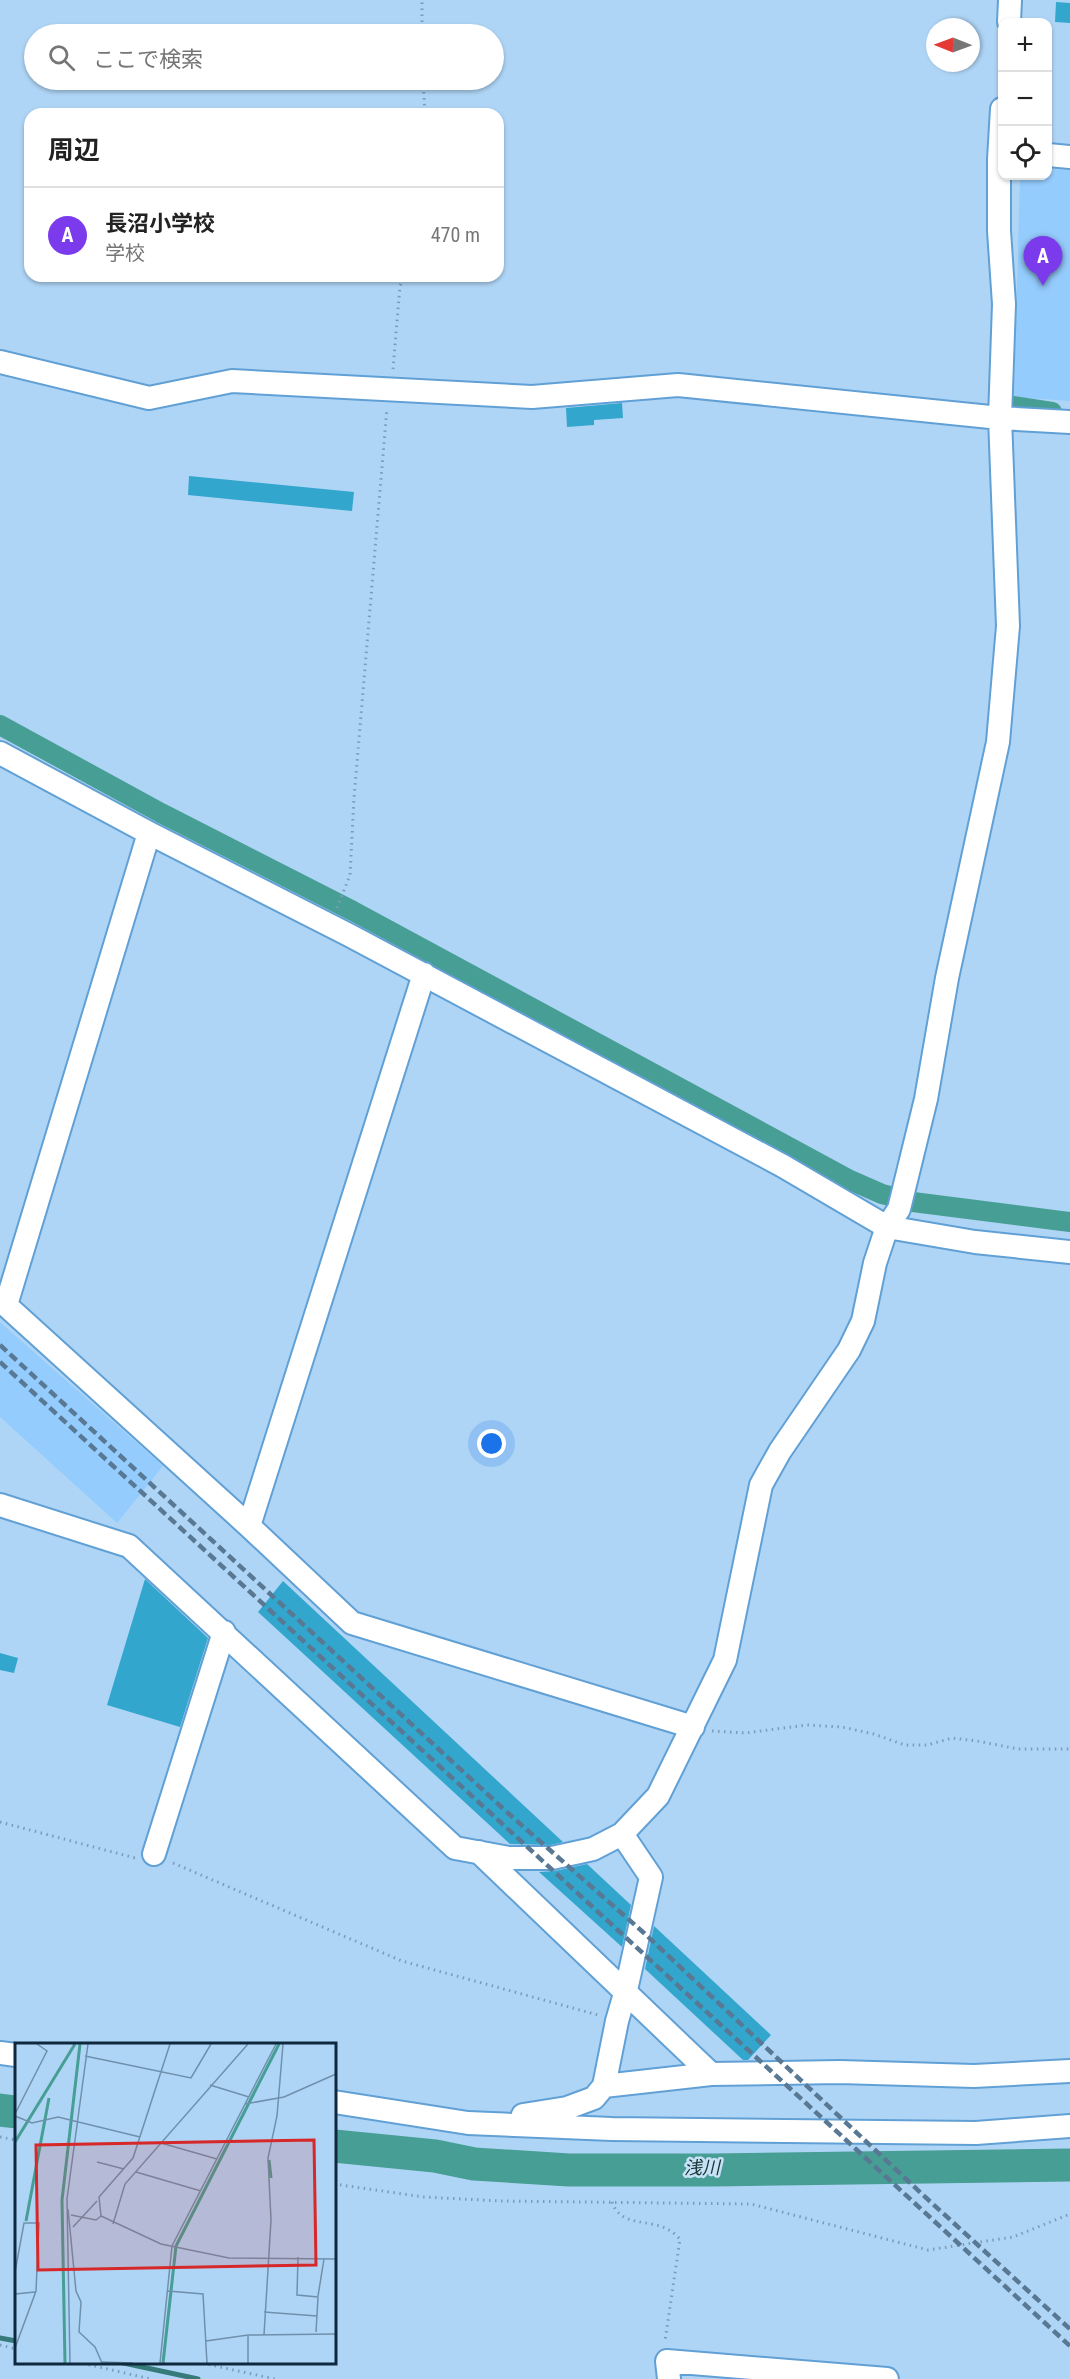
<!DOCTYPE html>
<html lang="ja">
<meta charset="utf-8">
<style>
body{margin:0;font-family:"Roboto Condensed","Noto Sans JP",sans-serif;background:#f6f6f6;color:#222}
.controls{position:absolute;right:18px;top:18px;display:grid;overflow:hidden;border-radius:12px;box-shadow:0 2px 4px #0004}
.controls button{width:54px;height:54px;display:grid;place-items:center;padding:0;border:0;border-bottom:2px solid #e0e0e0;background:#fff;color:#222;font:30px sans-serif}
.compass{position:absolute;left:926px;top:18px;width:54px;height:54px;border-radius:50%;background:#fff;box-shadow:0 2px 4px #0004;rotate:271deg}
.you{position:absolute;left:492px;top:1444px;width:21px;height:21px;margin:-15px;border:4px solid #fff;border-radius:50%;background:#1a73e8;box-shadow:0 0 0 9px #1a73e833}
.badge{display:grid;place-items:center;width:39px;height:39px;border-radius:50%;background:#7c3aed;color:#fff;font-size:20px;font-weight:700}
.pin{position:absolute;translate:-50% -50px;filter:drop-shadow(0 2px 3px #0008)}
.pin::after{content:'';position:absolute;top:32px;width:21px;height:18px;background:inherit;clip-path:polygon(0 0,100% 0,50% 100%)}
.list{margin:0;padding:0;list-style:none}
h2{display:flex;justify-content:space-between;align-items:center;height:78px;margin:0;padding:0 24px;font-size:26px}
h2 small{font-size:20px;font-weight:400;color:#767676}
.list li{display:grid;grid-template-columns:39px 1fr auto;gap:18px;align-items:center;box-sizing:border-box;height:96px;padding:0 24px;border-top:2px solid #e0e0e0}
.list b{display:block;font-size:22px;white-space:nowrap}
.list p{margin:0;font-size:20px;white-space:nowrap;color:#767676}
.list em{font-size:20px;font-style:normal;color:#767676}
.icon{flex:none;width:33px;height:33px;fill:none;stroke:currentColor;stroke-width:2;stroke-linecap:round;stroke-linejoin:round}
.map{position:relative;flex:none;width:1070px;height:2379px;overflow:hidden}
.search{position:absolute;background:#fff;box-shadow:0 2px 4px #0004;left:24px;top:24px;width:480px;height:66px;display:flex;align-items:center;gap:15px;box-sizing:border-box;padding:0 21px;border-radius:33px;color:#767676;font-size:22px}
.panel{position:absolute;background:#fff;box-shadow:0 2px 4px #0004;left:24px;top:108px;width:480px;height:174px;border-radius:18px}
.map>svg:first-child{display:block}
.built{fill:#94ccfd}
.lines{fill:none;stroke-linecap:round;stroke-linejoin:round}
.stream{stroke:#367b7a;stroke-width:5}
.canal{stroke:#479e94;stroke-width:20}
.river{stroke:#479e94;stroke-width:33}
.building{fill:#33a6cd}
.minor-casing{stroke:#61a0d5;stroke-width:26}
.path{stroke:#799cb9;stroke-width:3;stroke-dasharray:1.5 4.5;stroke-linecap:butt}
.minor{stroke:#fff;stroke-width:22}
.rail{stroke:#587893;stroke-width:4.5;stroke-dasharray:9 4.5;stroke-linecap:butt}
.labels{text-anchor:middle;stroke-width:5;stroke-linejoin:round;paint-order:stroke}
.water-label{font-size:18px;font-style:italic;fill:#183431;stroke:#c7e1f7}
.inset-river{fill:none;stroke:#479e94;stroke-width:3}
.inset-road{fill:none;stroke:#6f90ac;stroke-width:1.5}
.view{fill:#d62828;fill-opacity:0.15;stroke:#d62828;stroke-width:3}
.inset-edge{fill:none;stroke:#0e293e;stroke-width:3}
</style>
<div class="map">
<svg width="1070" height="2379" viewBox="0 0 1070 2379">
<rect width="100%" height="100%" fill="#afd5f6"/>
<!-- built -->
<path class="built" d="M1048 169 1070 170V401L1014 397 1020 176H1048Z
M0 1322 163 1466 117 1523 0 1417Z"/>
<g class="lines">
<!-- stream -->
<path class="stream" d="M0 2338 16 2341
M119 2362 198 2379"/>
<!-- canal -->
<path class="canal" d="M1013 406 1052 412
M0 725 161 813 353 911 850 1180 882 1194 913 1202 1070 1222"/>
<!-- river -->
<path class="river" d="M0 2110 16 2112
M334 2146 435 2156 474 2164 569 2170H713L1070 2165"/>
</g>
<!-- building -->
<path class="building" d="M1056 2 1070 3V23L1055 22Z
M622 403 623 418 594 420V425L567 427 566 408Z
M189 476 354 492 352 511 188 495Z
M145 1579 208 1638 180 1727 107 1705Z
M283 1581 563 1842 551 1845 510 1844 258 1612Z
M0 1653 18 1658 14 1673 0 1670Z
M587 1864 631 1905 622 1947 539 1872 555 1871Z
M654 1926 771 2035 748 2060H743L645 1969Z"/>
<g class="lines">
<defs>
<path id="minor" d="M1009 22 1010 0
M1048 155 1070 157
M0 362 149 398 232 381 532 397 678 385 1000 418 1070 422
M0 753 149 833 349 935 783 1166 887 1227 975 1242 1070 1252
M0 1300 249 1526 352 1623 693 1727
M6 1305 149 833
M0 1505 129 1546 455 1848 509 1858H552L593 1849 622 1834 658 1796 725 1660 761 1485 780 1451 849 1350 863 1321 875 1263 887 1227 899 1209 926 1099 947 978 998 742 1008 626 1000 418 1004 304 999 231V159L1002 109
M249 1526 424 974
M479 1852 711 2074
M154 1854 224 1632
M0 2053 16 2055
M604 2086 711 2074 840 2072 974 2076 1070 2071
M334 2102 468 2123 612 2129 976 2133 1070 2126
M523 2115 567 2108 594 2098 604 2086 617 2021 626 1990 651 1877 622 1834
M669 2379 667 2361 887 2379"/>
</defs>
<!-- minor casing -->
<use href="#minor" class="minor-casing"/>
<!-- path -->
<path class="path" d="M422 34V0
M423 80 425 114
M393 369 400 286 404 276
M337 908 350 875 354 798 387 408
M712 1731 745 1733 807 1725 842 1727 874 1734 905 1745H927L952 1738 977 1741 1018 1749H1070
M0 1822 135 1858
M173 1863 402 1961 598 2015
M0 2137 16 2140
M334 2184 424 2197 500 2201 751 2204 928 2250 1013 2237 1070 2214
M612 2202C621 2228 649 2218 669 2230 673 2232 677 2236 680 2239L665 2341
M0 2345 16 2349
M77 2362 151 2379
M197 2362 275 2379"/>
<!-- minor -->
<use href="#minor" class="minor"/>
<!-- rail -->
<path class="rail" d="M0 1345 509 1814 644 1933 923 2195 1070 2329
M0 1362 1070 2346"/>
</g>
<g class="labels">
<!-- water labels -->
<g class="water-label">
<text transform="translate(702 2168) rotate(-1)" y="6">浅川</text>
</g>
</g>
<!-- overview -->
<g transform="translate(15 2043)">
<rect width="321" height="321" fill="#afd5f6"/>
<path class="inset-river" d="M0 99 60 1M254 117 256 135M11 178 34 55M50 320 47 157 65 1M148 320 161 203 264 1"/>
<path class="inset-road" d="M155 1 118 115 84 154 86 173 146 201 214 215 321 216M70 13 176 35 196 1M195 42 234 54M230 61 269 54 321 31M0 71 32 8 22 1M0 73 17 80 43 74 125 94M146 100 202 116M82 119 109 126M121 129 186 148M53 166 61 248 66 259 64 289 80 304 87 320M56 172 81 177 86 173M98 181 110 141 233 1M58 184 82 158M283 214 282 252 303 254 301 289M0 229 9 180H24L21 248 0 305M153 248 188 251 192 320M0 251 20 249M303 253 309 216M249 269 302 273M249 292 256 177 253 115 262 73 268 1M233 293V320M191 298 233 292 321 291M87 319 118 320M55 320 52 156 73 1M145 320 157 203 261 1"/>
<path class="view" d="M299 97 301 222 23 227 21 102Z"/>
<rect width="321" height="321" class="inset-edge"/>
</g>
</svg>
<div class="controls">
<button>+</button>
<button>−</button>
<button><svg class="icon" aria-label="locate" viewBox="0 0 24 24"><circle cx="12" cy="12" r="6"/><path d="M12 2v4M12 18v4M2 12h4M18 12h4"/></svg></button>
</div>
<svg class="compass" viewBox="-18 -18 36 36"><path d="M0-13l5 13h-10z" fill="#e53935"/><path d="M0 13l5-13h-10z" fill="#767676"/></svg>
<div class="you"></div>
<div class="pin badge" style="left:1043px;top:286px">A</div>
<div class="search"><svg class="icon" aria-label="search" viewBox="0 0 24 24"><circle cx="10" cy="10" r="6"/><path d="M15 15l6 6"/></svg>ここで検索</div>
<section class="panel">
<h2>周辺<small></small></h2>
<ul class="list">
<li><span class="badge">A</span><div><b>長沼小学校</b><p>学校</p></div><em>470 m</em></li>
</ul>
</section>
</div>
